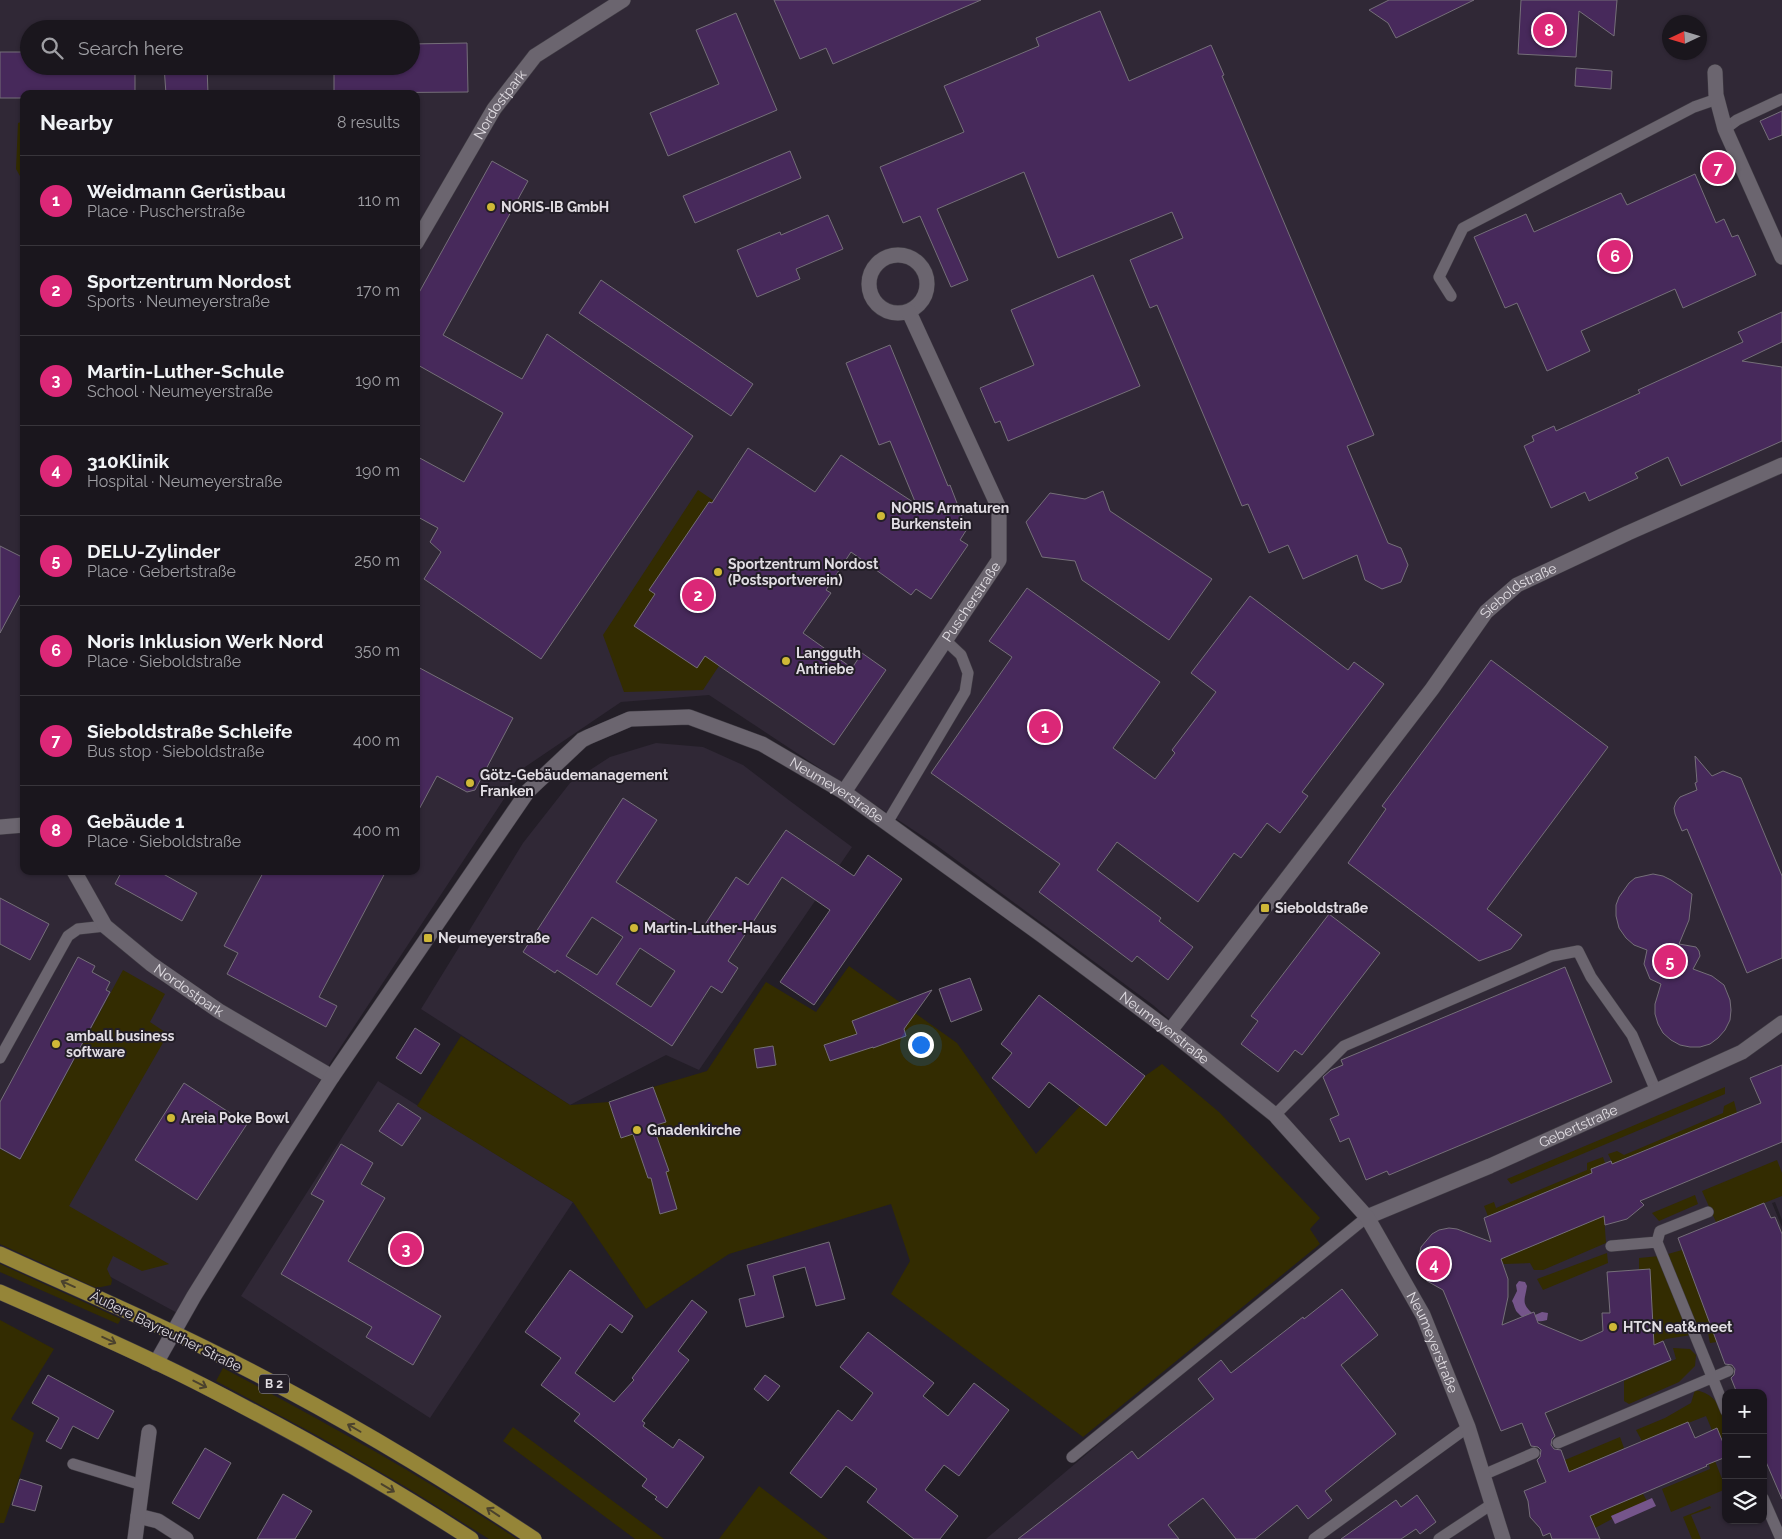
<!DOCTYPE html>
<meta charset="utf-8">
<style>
body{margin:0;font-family:Raleway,sans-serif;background:#27232a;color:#f1f3f6}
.controls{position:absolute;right:15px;bottom:15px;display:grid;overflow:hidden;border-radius:10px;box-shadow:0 1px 4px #0004}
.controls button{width:45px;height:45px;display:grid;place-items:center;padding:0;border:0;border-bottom:1px solid #38353b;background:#1a161d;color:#f1f3f6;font:25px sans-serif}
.compass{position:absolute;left:1662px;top:15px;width:45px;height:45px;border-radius:50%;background:#1a161d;box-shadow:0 1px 4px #0004;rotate:266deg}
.you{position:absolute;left:920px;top:1044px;width:18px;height:18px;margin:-12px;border:4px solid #fff;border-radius:50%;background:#1a73e8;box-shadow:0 0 0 8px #1a73e833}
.badge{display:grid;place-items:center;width:32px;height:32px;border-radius:50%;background:#db2777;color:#fff;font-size:16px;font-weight:700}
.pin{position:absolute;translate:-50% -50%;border:2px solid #fff;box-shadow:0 1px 5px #0006}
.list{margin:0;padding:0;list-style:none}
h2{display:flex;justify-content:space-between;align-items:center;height:65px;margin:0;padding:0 20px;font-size:21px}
h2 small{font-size:16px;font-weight:400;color:#9f9fa4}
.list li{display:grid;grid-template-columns:32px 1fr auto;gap:15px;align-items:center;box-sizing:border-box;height:90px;padding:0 20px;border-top:1px solid #38353b}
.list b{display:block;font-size:19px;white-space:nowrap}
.list p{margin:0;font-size:16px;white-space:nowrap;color:#9f9fa4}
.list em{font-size:16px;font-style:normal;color:#9f9fa4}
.icon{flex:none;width:28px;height:28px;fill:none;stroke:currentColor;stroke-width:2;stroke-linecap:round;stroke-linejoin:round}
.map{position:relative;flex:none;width:1782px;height:1539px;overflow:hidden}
.search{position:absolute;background:#1a161d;box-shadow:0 1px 4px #0004;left:20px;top:20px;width:400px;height:55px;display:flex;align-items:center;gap:12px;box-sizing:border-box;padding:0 18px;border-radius:28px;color:#9f9fa4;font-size:19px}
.panel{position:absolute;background:#1a161d;box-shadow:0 1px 4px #0004;left:20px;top:90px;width:400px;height:785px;border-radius:10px}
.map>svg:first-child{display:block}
.built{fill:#302836;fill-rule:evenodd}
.green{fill:#332c01}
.water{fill:#75558b}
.building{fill:#47295b;stroke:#756f79;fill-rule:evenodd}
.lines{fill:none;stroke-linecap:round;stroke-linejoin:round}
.lane-casing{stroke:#3f3b43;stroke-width:12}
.street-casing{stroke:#3f3b43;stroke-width:16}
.primary-casing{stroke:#3f3b43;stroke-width:16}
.lane{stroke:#6b656f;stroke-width:11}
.street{stroke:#6b656f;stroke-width:15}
.primary{stroke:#958538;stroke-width:15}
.oneway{stroke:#4b422d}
.poi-dot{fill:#cfb837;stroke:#231e27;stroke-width:2}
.labels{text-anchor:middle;stroke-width:4;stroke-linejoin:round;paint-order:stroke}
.shield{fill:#231e27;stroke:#a8a4ab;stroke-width:1}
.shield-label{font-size:12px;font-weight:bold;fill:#e1dde3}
.street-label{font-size:14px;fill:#e1dde3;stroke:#231e27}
.poi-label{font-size:14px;font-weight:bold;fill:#e1dde3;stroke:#231e27;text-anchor:start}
</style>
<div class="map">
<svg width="1782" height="1539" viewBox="0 0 1782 1539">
<rect width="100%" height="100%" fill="#231e27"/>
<!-- built -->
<path class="built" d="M0 0H1782V1220L1775 1202 1772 1203 1782 1227V1539H986L1367 1217 1278 1113 1153 1005 936 845 709 695 621 702 525 767 332 1060 181 1315 0 1217ZM1670 22H1700V52H1670ZM29 29H411V66H29ZM24 94H416V871H24ZM1726 1393H1763V1520H1726Z
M656 743 703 747 743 765 790 801 852 847 699 1070 666 1055 570 1105 421 1009 523 843 570 783 610 757Z
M378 1081 573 1202 430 1418 241 1296Z"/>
<!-- green -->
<path class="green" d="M24 121V183L16 169 18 123Z
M698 490 793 554 703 690 624 692 603 635Z
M849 966 957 1043 1036 1154 1081 1105 1106 1125 1145 1076 1162 1064 1219 1112 1320 1218 1310 1229 1320 1244 1083 1437 891 1294 910 1261 891 1204 729 1254 646 1309 573 1202 417 1106 461 1036 570 1105 609 1102 621 1137 633 1134 649 1178 669 1171 653 1126 666 1122 653 1087 707 1071 766 982 816 1012Z
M123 970 165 994 150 1022 168 1034 69 1206 169 1264 142 1271 113 1256 107 1269 112 1280 111 1285 96 1288 0 1244V1149L20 1160Z
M1725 1087V1094L1511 1184 1507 1179Z
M1734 1101 1737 1113 1613 1164 1608 1154 1617 1151 1624 1155 1723 1113 1724 1106Z
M1603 1157 1605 1163 1591 1169 1592 1173 1488 1216 1484 1206 1494 1202 1496 1208 1587 1170V1163Z
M1777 1160 1782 1173V1196L1716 1222 1702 1191Z
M1695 1195 1698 1204 1659 1221 1652 1213Z
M1604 1216 1606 1243 1543 1270H1534L1530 1263 1504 1264 1501 1259Z
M1714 1241 1684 1255 1717 1342 1710 1343 1707 1327 1697 1329 1668 1254Z
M1607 1253 1608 1263 1543 1290 1537 1279Z
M1660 1256 1691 1335 1666 1339 1654 1345 1650 1269 1639 1270V1258Z
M0 1264 121 1319 118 1324 0 1272Z
M0 1320 54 1349 11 1419 34 1433 4 1523H0Z
M1673 1348 1690 1349 1696 1355 1695 1366 1679 1382 1629 1404 1624 1401V1381L1676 1359Z
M223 1368C323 1421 422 1476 517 1539H489L406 1487 318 1436 216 1381Z
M1695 1390C1725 1395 1726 1425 1726 1450L1717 1428 1712 1430 1706 1416 1642 1441 1636 1430 1665 1418 1691 1403Z
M513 1427 664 1539H635L503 1441Z
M1620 1437 1624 1448 1569 1472 1565 1460Z
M1715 1461 1726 1489 1671 1512 1662 1489 1710 1469 1709 1464Z
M759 1486 828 1539H719Z
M1643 1494 1647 1501 1611 1516 1612 1519 1595 1528 1590 1516Z
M1710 1506 1711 1508 1691 1515 1701 1539H1692L1683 1517Z"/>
<!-- water -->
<path class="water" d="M1519 1281 1525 1282 1527 1286C1525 1300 1520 1304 1535 1315L1542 1312 1548 1313 1547 1320C1538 1323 1524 1321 1518 1313 1515 1311 1514 1304 1512 1301L1517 1291 1516 1285Z
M1652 1498 1656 1506 1615 1524 1611 1516Z"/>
<!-- building -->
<path class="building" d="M774 0H981L833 64 826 48 800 59Z
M1389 0H1474L1396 38 1388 23 1369 10Z
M1521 0H1617L1614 36 1579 11 1576 57 1518 54Z
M1100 11 1129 81 1211 45 1224 75 1222 76 1374 435 1347 446 1388 543 1401 548 1408 565 1401 582 1382 589 1365 580 1357 555 1303 579 1288 545 1269 553 1248 504 1242 506 1157 305 1150 308 1130 260 1183 238 1172 212 1058 258 1024 172 937 209 968 280 951 287 920 216 903 223 880 167 964 132 944 86 1039 46 1036 38Z
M736 13 777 110 668 156 650 113 719 84 696 30Z
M467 43 468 92 334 93V66H411V44Z
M0 52H29V66H135V94H24V98H0Z
M164 66H207L208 94H166Z
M1576 68 1612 71 1611 89 1575 86Z
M1782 111V135L1769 140 1760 121Z
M790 151 801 178 695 223 683 196Z
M492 161 528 181 443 335 522 379 547 334 693 436 541 659 424 579 441 552 430 542 438 528 416 516V456L464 482 503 413 416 364V298Z
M1695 174 1716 223 1724 219 1732 237 1738 235 1756 275 1683 308 1675 289 1581 331 1590 351 1547 371 1517 303 1505 308 1474 237 1526 214 1534 232 1621 193 1627 205Z
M828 215 843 249 796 269 800 279 757 297 737 250 780 232 781 235Z
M1093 275 1140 386 1008 441 1000 421 995 423 980 388 1034 365 1011 310Z
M601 280 753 384 731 416 579 313Z
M1782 312V342L1742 361 1782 367V441L1681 486 1668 457 1635 473 1638 478 1589 501 1585 492 1551 508 1524 446 1534 441 1532 436 1554 426 1556 431 1640 393 1638 390 1743 342 1738 332Z
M890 345 948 486 950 485 967 529 960 540 968 545 931 599 916 589 911 595 851 552 826 590 831 593 803 633 852 668 862 653 886 670 834 745 705 656 697 668 634 626 655 594 649 590 709 502 712 503 748 448 815 492 841 455 916 504 890 441 879 445 846 363Z
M1103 491 1110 511 1212 579 1169 640 1082 580 1075 561 1042 557 1026 522 1050 493 1085 499Z
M0 546 24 558V588L0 633Z
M1027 588 1160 682 1113 748 1155 779 1175 753 1172 750 1216 692 1191 673 1250 596 1348 670 1354 662 1384 684 1302 792 1308 796 1280 833 1267 823 1241 858 1234 853 1198 902 1117 842 1097 870 1161 918 1159 921 1193 947 1168 980 1137 956 1132 962 1039 892 1060 864 931 773 1012 657 989 641Z
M1491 660 1608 747 1487 909 1522 935 1511 949 1479 961 1348 863 1386 809 1382 806Z
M416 666 513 718 475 790 467 792 437 776 416 815Z
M1695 756 1712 776 1723 771 1741 778 1782 876V958L1747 973 1687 829 1682 831 1675 814 1674 808 1676 802 1680 797 1697 790 1695 783 1697 782Z
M623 798 657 820 616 882 698 935 736 877 748 885 786 830 854 876 868 855 902 879 814 1005 780 982 830 910 782 877 728 961 738 968 722 993 711 986 672 1046 557 970 555 973 523 952ZM592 917 623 937 597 975 566 956ZM640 948 675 971 651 1007 616 984Z
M122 871H158L197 893 182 921 115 884Z
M264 871H386L319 997 337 1006 326 1027 227 974 238 953 224 946Z
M1653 874 1663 876 1671 880 1692 894 1689 920 1679 944 1696 947 1699 951 1700 956 1693 969 1712 976 1724 985 1730 1000 1731 1010 1730 1020 1725 1030 1718 1038 1710 1044 1700 1047H1690L1680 1045 1671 1040 1663 1033 1658 1024 1655 1014V1004L1661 984 1650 979 1644 964 1647 950 1634 945 1626 938 1619 928 1616 916V905L1619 897 1629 883 1635 878Z
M0 898 49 924 30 960 0 944Z
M1329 914 1380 953 1302 1055 1295 1050 1278 1072 1241 1044 1258 1021 1251 1016Z
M78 957 95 966 92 972 110 982 106 990 110 992 20 1159 0 1148V1102Z
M1565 967 1612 1082 1389 1175 1387 1171 1366 1180 1349 1138 1340 1142 1335 1130 1330 1119 1339 1115 1323 1077 1331 1070 1343 1065 1341 1060Z
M970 978 982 1010 951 1022 939 989Z
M932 990 904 1029 906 1036 873 1048V1047L830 1061 824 1045 857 1034 852 1021Z
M1039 995 1145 1076 1106 1126 1049 1082 1029 1108 992 1078 1012 1053 1001 1044Z
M415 1028 440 1044 421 1074 396 1058Z
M773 1046 776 1065 757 1068 754 1049Z
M1782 1065V1142L1640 1201 1644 1205 1627 1219 1605 1225 1604 1216 1501 1259 1508 1279V1297L1502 1325 1534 1312 1538 1323 1581 1341 1603 1331 1602 1313H1610L1607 1272 1650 1269 1654 1345 1663 1341 1671 1360 1545 1413 1555 1436 1552 1439 1551 1445 1554 1449 1561 1450 1569 1472 1688 1422 1695 1438 1717 1428 1726 1450V1457L1706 1465 1707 1466 1590 1516 1600 1539H1552L1550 1533 1543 1536 1540 1528 1530 1517 1528 1501 1524 1491 1546 1482 1537 1460 1540 1457 1541 1450 1538 1447 1531 1446 1522 1423 1501 1431 1443 1290 1427 1281 1420 1267 1419 1256 1421 1247 1432 1234 1439 1230 1449 1228 1457 1229 1491 1242 1484 1218 1592 1173 1591 1169 1611 1161 1612 1164 1761 1103 1750 1078Z
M184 1083 247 1124 197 1200 135 1160Z
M653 1087 666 1122 653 1126 669 1171 666 1172 677 1209 660 1214 651 1178H648L633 1134 621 1138 609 1102Z
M398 1103 421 1118 402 1146 379 1131Z
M341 1144 373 1163 361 1184 385 1198 348 1261 441 1316 413 1365 366 1337 372 1327 281 1274 324 1201 311 1194Z
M1764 1203 1771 1218 1775 1217 1782 1234V1499L1763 1455V1393H1737L1731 1378 1734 1375 1735 1369 1732 1365 1725 1364 1678 1238Z
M829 1242 845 1299 816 1306 805 1267 773 1276 784 1317 746 1327 739 1299 755 1295 747 1265Z
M570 1270 633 1316 622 1333 610 1324 575 1373 614 1402 634 1380 632 1378 692 1300 707 1312 678 1351 689 1360 642 1421 645 1423 643 1426 673 1448 679 1439 704 1457 667 1508 655 1499 657 1497 642 1486 647 1479 574 1421 580 1414 541 1385 561 1358 525 1332Z
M1342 1289 1378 1335 1341 1365 1396 1434 1325 1491 1332 1500 1308 1519 1297 1505 1255 1539H1236L1203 1498 1168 1525 1179 1539H1018L1132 1451 1138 1459 1214 1399 1198 1379 1221 1360 1231 1373 1303 1317 1304 1319Z
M868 1332 934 1383 923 1396 948 1416 974 1383 1009 1410 959 1476 944 1465 925 1490 958 1516 940 1539H914L867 1502 877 1489 846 1466 821 1498 790 1473 838 1410 852 1421 873 1393 840 1367Z
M48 1375 114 1411 98 1439 73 1426 61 1449 46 1441 59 1418 32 1403Z
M765 1375 780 1386 768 1401 754 1389Z
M205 1448 231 1463 199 1519 172 1503Z
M20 1479 42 1486 35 1511 12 1505Z
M283 1494 312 1511 295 1539H257Z
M1417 1495 1436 1522 1420 1534 1416 1529 1401 1539H1341L1396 1500 1401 1507Z"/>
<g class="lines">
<defs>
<path id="lane" d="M1725 129 1737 120 1782 99
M1451 296 1439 277 1463 228 1694 107 1717 99
M887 823 965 692 968 673 961 655 945 640
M0 1058 68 936 78 929 105 926
M1275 1115 1344 1046 1552 956 1578 951 1591 977 1632 1035 1656 1091
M1657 1242 1726 1411
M1611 1246 1657 1242 1660 1231 1708 1212
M1558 1443 1728 1371
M1072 1457 1367 1217
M73 1464 142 1485
M1483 1475 1534 1453
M1763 1498 1781 1539
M1314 1539 1468 1427
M1439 1539 1492 1504"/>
<g id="street">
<path d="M1715 72 1716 95 1725 129 1782 257"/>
<path id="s1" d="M416 243 494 109 535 56 623 0"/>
<circle cx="898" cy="284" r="29"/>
<path id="s2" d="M844 792 999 560V508L909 312"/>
<path d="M0 827 24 825"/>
<path id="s3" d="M74 871 105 926 151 964 219 1011 332 1077"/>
<path id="s4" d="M1170 1031 1432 689 1486 612 1517 585 1628 533 1782 465"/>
<path id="s5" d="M1367 1217 1490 1166 1742 1052 1782 1023"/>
<path id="s6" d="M156 1363 194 1296 283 1153 332 1077 528 791 582 740 588 737 630 719 689 717 762 744 844 792 1043 936 1170 1031 1275 1115 1367 1217 1423 1315 1468 1427 1503 1539"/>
<path d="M138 1516 158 1521 186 1539"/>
<path d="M135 1539 149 1432"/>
</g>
<path id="primary" d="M0 1254C72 1287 146 1318 217 1354 326 1408 432 1471 534 1539
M0 1292C68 1322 136 1351 202 1385 294 1432 385 1483 471 1539"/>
</defs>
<!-- lane casing -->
<use href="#lane" class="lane-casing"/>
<!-- street casing -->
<use href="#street" class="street-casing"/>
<!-- primary casing -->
<use href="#primary" class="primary-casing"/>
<!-- lane -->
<use href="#lane" class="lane"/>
<!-- street -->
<use href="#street" class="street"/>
<!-- primary -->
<use href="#primary" class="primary"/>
</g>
<!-- one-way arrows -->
<defs><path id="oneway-shaft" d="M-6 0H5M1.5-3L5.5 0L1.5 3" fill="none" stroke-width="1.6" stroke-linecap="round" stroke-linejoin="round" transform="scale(1.25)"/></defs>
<g class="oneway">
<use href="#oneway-shaft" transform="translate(68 1284) rotate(-156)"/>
<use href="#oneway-shaft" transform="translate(109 1340) rotate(25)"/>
<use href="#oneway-shaft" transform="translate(200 1384) rotate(27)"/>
<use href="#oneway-shaft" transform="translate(354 1428) rotate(-150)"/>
<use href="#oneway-shaft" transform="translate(388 1488) rotate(31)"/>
<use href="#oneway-shaft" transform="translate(493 1512) rotate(-146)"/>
</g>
<!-- markers -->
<g class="poi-dot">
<circle cx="491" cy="207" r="5"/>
<circle cx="881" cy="516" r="5"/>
<circle cx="718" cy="572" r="5"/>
<circle cx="786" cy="661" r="5"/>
<circle cx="470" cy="783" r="5"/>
<rect x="1260" y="903" width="10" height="10" rx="2.5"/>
<circle cx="634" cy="928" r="5"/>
<rect x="423" y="933" width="10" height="10" rx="2.5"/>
<circle cx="56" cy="1044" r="5"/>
<circle cx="171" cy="1118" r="5"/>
<circle cx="637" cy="1130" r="5"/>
<circle cx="1613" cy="1327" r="5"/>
</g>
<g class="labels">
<!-- shield labels -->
<rect class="shield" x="259" y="1374.5" width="30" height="19" rx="4"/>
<g class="shield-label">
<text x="274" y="1388">B 2</text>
</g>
<!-- street labels -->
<g class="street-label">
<text dy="5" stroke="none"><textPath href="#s1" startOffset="162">Nordostpark</textPath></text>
<text dy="5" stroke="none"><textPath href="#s4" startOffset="564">Sieboldstraße</textPath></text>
<text dy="5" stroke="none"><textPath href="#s2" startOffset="229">Puscherstraße</textPath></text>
<text dy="5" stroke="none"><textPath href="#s6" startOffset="1034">Neumeyerstraße</textPath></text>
<text dy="5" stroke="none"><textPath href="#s3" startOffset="169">Nordostpark</textPath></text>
<text dy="5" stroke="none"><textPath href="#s6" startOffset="1439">Neumeyerstraße</textPath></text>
<text dy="5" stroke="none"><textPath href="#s5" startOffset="230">Gebertstraße</textPath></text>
<text transform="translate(166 1331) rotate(26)" y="5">Äußere Bayreuther Straße</text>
<text dy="5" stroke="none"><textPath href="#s6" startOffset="1859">Neumeyerstraße</textPath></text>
</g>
<!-- poi labels -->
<g class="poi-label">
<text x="501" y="212">NORIS-IB GmbH</text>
<text x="891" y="513">NORIS Armaturen<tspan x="891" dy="16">Burkenstein</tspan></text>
<text x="728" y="569">Sportzentrum Nordost<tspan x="728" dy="16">(Postsportverein)</tspan></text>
<text x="796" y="658">Langguth<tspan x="796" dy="16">Antriebe</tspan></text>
<text x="480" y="780">Götz-Gebäudemanagement<tspan x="480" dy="16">Franken</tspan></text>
<text x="1275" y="913">Sieboldstraße</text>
<text x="644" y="933">Martin-Luther-Haus</text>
<text x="438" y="943">Neumeyerstraße</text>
<text x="66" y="1041">amball business<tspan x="66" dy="16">software</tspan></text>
<text x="181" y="1123">Areia Poke Bowl</text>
<text x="647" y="1135">Gnadenkirche</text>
<text x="1623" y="1332">HTCN eat&amp;meet</text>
</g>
</g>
</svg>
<div class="controls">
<button>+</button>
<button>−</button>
<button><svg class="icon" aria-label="layers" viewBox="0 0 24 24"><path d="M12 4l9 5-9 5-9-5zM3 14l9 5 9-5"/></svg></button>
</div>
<svg class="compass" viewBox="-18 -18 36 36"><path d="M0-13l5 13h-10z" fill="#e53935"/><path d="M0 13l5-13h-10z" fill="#9f9fa4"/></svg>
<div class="you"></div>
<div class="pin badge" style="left:1045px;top:727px">1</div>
<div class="pin badge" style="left:698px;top:595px">2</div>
<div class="pin badge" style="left:406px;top:1249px">3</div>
<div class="pin badge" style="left:1434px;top:1264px">4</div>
<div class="pin badge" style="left:1670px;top:961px">5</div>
<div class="pin badge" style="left:1615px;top:256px">6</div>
<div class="pin badge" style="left:1718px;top:168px">7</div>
<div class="pin badge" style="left:1549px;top:30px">8</div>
<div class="search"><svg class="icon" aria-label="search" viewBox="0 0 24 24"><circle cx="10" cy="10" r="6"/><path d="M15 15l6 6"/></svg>Search here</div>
<section class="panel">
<h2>Nearby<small>8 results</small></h2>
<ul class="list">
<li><span class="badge">1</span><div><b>Weidmann Gerüstbau</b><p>Place · Puscherstraße</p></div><em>110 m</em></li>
<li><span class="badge">2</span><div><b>Sportzentrum Nordost</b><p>Sports · Neumeyerstraße</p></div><em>170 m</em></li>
<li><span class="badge">3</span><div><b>Martin-Luther-Schule</b><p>School · Neumeyerstraße</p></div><em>190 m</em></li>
<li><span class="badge">4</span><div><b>310Klinik</b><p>Hospital · Neumeyerstraße</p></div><em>190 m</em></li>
<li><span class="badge">5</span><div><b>DELU-Zylinder</b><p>Place · Gebertstraße</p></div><em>250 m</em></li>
<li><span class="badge">6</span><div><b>Noris Inklusion Werk Nord</b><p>Place · Sieboldstraße</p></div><em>350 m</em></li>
<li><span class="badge">7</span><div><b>Sieboldstraße Schleife</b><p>Bus stop · Sieboldstraße</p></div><em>400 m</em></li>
<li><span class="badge">8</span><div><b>Gebäude 1</b><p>Place · Sieboldstraße</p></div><em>400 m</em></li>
</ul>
</section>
</div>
